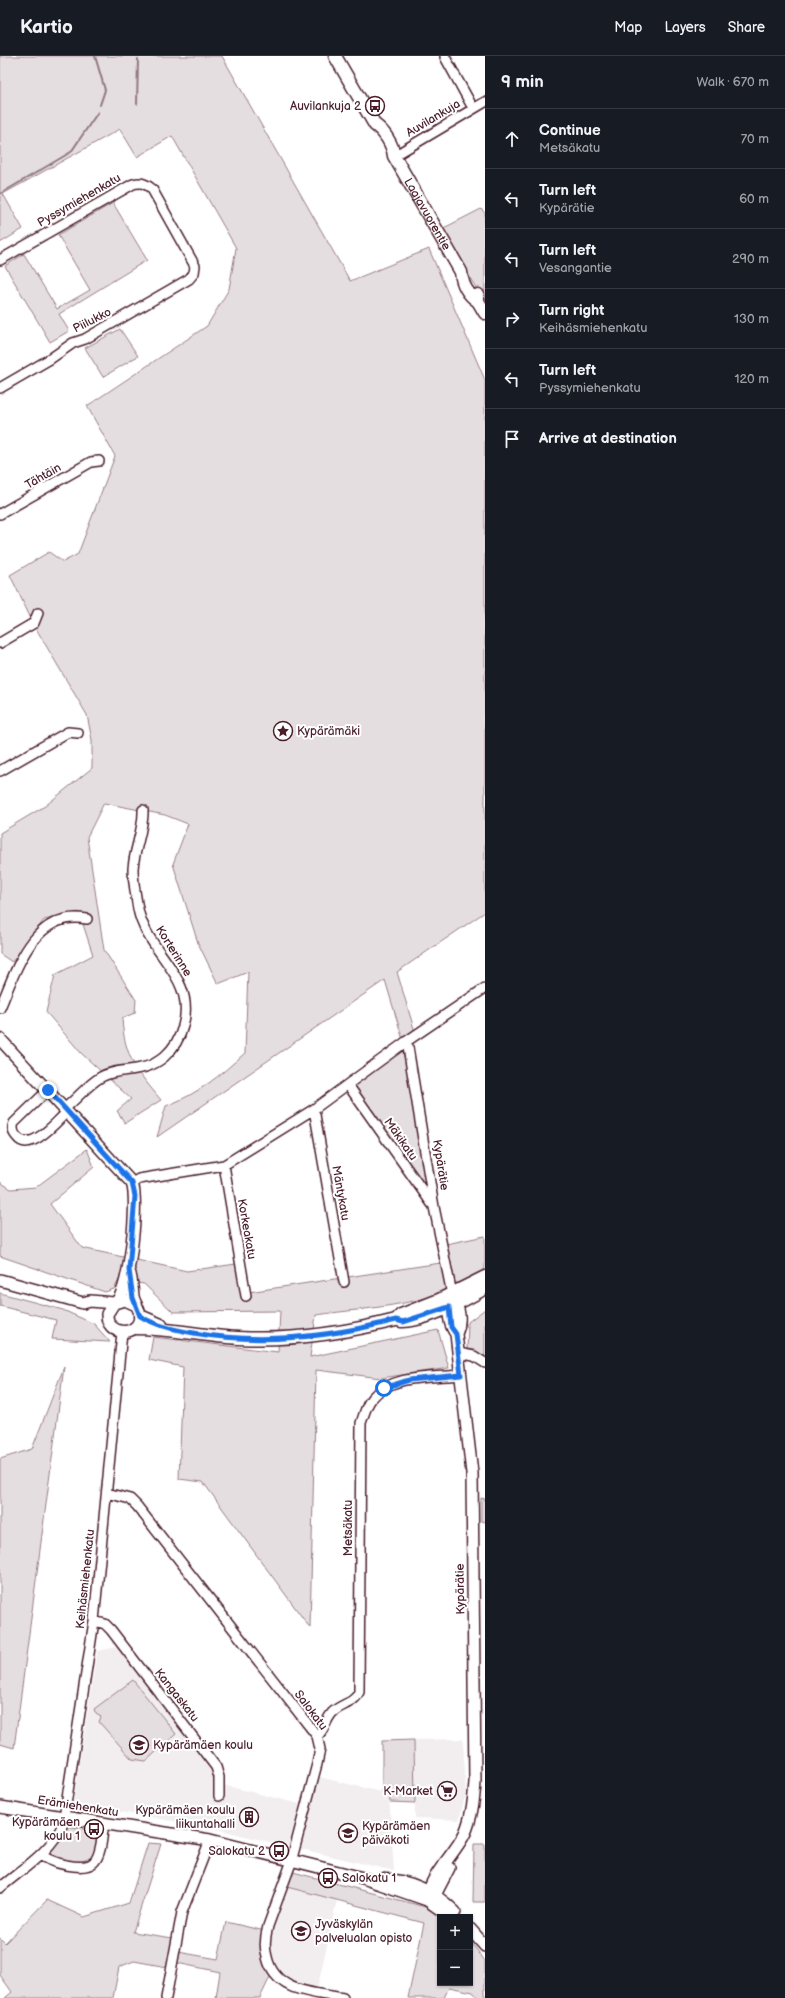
<!DOCTYPE html>
<meta charset="utf-8">
<style>
body{margin:0;font-family:"Balsamiq Sans",sans-serif;background:#242831;color:#f1f3f6}
.controls{position:absolute;right:12px;bottom:12px;display:grid;overflow:hidden;border-radius:0px;box-shadow:0 1px 3px #0004}
.controls button{width:36px;height:36px;display:grid;place-items:center;padding:0;border:0;border-bottom:1px solid #363941;background:#171b24;color:#f1f3f6;font:20px sans-serif}
.stop{position:absolute;width:12px;height:12px;margin:-9px;border:3px solid #1a73e8;border-radius:50%;background:#fff}
.stop.end{background:#1a73e8;border-color:#fff;box-shadow:0 1px 4px #0008}
.list{margin:0;padding:0;list-style:none}
h2{display:flex;justify-content:space-between;align-items:center;height:52px;margin:0;padding:0 16px;font-size:17px}
h2 small{font-size:13px;font-weight:400;color:#9ea1a6}
.list li{display:grid;grid-template-columns:26px 1fr auto;gap:12px;align-items:center;box-sizing:border-box;height:60px;padding:0 16px;border-top:1px solid #363941}
.list b{display:block;font-size:15px;white-space:nowrap}
.list p{margin:0;font-size:13px;white-space:nowrap;color:#9ea1a6}
.list em{font-size:13px;font-style:normal;color:#9ea1a6}
.icon{flex:none;width:22px;height:22px;fill:none;stroke:currentColor;stroke-width:2;stroke-linecap:round;stroke-linejoin:round}
.map{position:relative;flex:none;width:485px;height:1942px;overflow:hidden}
header{display:flex;align-items:center;gap:24px;box-sizing:border-box;height:56px;padding:0 20px;background:#171b24;border-bottom:1px solid #363941}
header strong{font-size:19px}
nav{display:flex;gap:22px;margin-inline-start:auto;font-size:14px}
main{display:flex}
aside{flex:1;background:#171b24}
.map>svg:first-child{display:block}
.built{fill:#f2eeef}
.green{fill:#e5dee0;stroke:#987e86}
.lines{fill:none;stroke-linecap:round;stroke-linejoin:round}
.stream{stroke:#91787e;stroke-width:2}
.minor-casing{stroke:#4a1f2b;stroke-width:12}
.tertiary-casing{stroke:#4a1f2b;stroke-width:14}
.secondary-casing{stroke:#4a1f2b;stroke-width:15}
.minor{stroke:#fff;stroke-width:9}
.tertiary{stroke:#fff;stroke-width:11}
.secondary{stroke:#fff;stroke-width:12}
.route{stroke:#1a73e8;stroke-width:5}
.labels{text-anchor:middle;stroke-width:4;stroke-linejoin:round;paint-order:stroke}
.poi-label{font-size:12px;fill:#4a1f2b;stroke:#fff;text-anchor:end}
.street-label{font-size:12px;fill:#4a1f2b;stroke:#fff}
</style>
<header>
<strong>Kartio</strong>
<nav><a>Map</a><a>Layers</a><a>Share</a></nav>
</header>
<main>
<div class="map">
<svg width="485" height="1942" viewBox="0 0 485 1942">
<rect width="100%" height="100%" fill="#fff"/>
<filter id="ink" filterUnits="userSpaceOnUse"><feTurbulence type="fractalNoise" baseFrequency=".025" numOctaves="2"/><feDisplacementMap in="SourceGraphic" scale="8" xChannelSelector="R" yChannelSelector="G"/><feConvolveMatrix kernelMatrix="1 2 1 2 8 2 1 2 1" color-interpolation-filters="sRGB"/></filter>
<g filter="url(#ink)">
<!-- built -->
<path class="built" d="M117 1591 212 1712 215 1727 300 1748 290 1791 208 1771 73 1748 97 1595Z
M463 1683 466 1737 459 1764 415 1762 414 1684Z
M319 1721 389 1738 394 1815 301 1793Z
M287 1831 337 1844 317 1934 293 1929 278 1920 270 1901V1881Z"/>
<!-- green -->
<path class="green" d="M0 0H222L350 225 429 193 485 324V856L397 916 415 976 403 984 385 924 157 1081 166 1050C200 1037 219 1020 245 997L248 916 218 928 198 887 173 808 188 768 165 759 104 747 87 781 104 894 136 944 135 957 122 962C124 1001 137 1015 161 1044L125 1067 117 1055 131 1043 81 997 46 956 55 919 93 899 79 856 44 864 12 906 0 898V777L45 750 92 712V684L87 659 35 571 10 519 49 496 63 506 78 498 115 400 87 350 207 270 229 233 236 192 172 80 137 101 120 73 3 138 23 173 0 187Z
M113 147 147 204 59 258 69 275 50 286 5 210 24 198 57 253 90 234 58 179Z
M481 153 485 157V246L440 174Z
M120 273 138 300 103 321 85 292Z
M404 990 430 1140 354 1028Z
M87 1093 94 1111 50 1148 82 1192 187 1215 236 1208 242 1237 447 1206 446 1188 485 1180V1214C438 1250 372 1251 316 1259L310 1301 438 1274 449 1312 381 1322 316 1314 310 1572 203 1426 179 1423 183 1311 149 1304 153 1281 278 1296 280 1255 173 1256 144 1228 119 1224 114 1233 105 1236 0 1200V1126L11 1133 36 1131Z
M0 1237 63 1254 94 1268 110 1286 52 1283 56 1264 0 1250Z
M485 1253V1303L467 1295 468 1266Z
M64 1311 14 1692 0 1688V1403L32 1393Z
M481 1442 485 1443V1466L481 1465Z
M133 1624 176 1678 146 1705 132 1703 99 1666 101 1661 96 1658 94 1653Z
M414 1684 415 1747 390 1746 389 1738 382 1736V1685Z
M67 1770 100 1776C99 1782 99 1790 96 1795 87 1812 63 1805 49 1802L47 1797Z
M148 1787 161 1788 133 1876 173 1882 167 1911 134 1905 119 1911 113 1942H5L12 1936 0 1919V1882L5 1887 47 1844 84 1861 129 1847Z
M474 1788H485V1846H473Z
M293 1816 433 1853 444 1861H440V1927H470V1885L485 1905V1942H478L473 1936 449 1931 444 1942H408L424 1867 287 1831Z
M226 1866 265 1875 271 1919 260 1942H216L220 1916 177 1907 178 1896 218 1903Z"/>
<g class="lines">
<!-- stream -->
<path class="stream" d="M95 0 105 34 100 49
M137 48 138 3
M0 138 71 96 98 56"/>
<defs>
<path id="minor" d="M445 1 473 52
M394 100 485 46
M0 204 133 128C141 126 145 127 152 133L195 210 194 217 189 223 85 283 73 287 50 303 0 332
M0 458 91 406 99 405
M0 587 34 567 38 557
M0 715 68 676 78 677
M0 952C16 914 34 853 87 863
M407 985 434 1151 452 1238
M348 1029 432 1148
M48 1034 14 1067C12 1072 13 1077 17 1081 30 1098 57 1065 67 1056
M64 1053C77 1043 87 1029 101 1021 120 1010 143 1019 164 1001 173 993 180 982 183 970 197 920 147 898 138 853 136 841 133 826 133 813 134 793 144 774 143 754
M314 1053 344 1226
M224 1109 246 1240
M132 1127 139 1123 224 1109 314 1053 407 985 485 932
M458 1297 474 1300 485 1307
M107 1437 130 1443 137 1450 317 1680 320 1693 317 1708 290 1810 268 1870C265 1881 264 1891 267 1901 275 1937 313 1936 343 1942
M94 1565 105 1568 111 1574 216 1711 219 1721V1740
M317 1680C325 1674 325 1665 332 1657 340 1648 354 1648 359 1636L361 1367C364 1359 366 1349 372 1342 392 1318 433 1322 461 1319
M41 1798C49 1807 84 1816 94 1806 102 1798 102 1778 104 1767
M0 1832C22 1813 51 1796 63 1768L94 1565 122 1276
M166 1942 182 1856 210 1784"/>
<path id="tertiary" d="M0 983 132 1127C139 1144 130 1232 117 1245
M129 1215C132 1223 132 1232 133 1240 134 1247 140 1253 140 1260 139 1282 106 1280 107 1258L114 1247 125 1244 136 1249
M0 1224 83 1247 90 1245 114 1247
M451 1243C448 1256 448 1267 456 1278
M0 1751 210 1784 363 1822 427 1844 451 1861
M381 1823C410 1824 435 1836 455 1856
M430 1843 435 1839 449 1812
M427 1844C430 1818 454 1800 465 1777 472 1761 474 1744 475 1726L472 1417 456 1278C462 1264 459 1253 453 1240
M470 1873 485 1890"/>
<g id="secondary">
<path id="s1" d="M335 0 375 69C384 75 393 89 394 100L461 216C462 228 468 239 478 245"/>
<path d="M478 239V245L485 257"/>
<path d="M140 1260 161 1269"/>
<path d="M401 1265C424 1266 465 1244 485 1232"/>
<path d="M135 1272C169 1272 203 1280 238 1282 291 1285 344 1277 396 1264L401 1259 439 1244 485 1221"/>
</g>
</defs>
<!-- minor casing -->
<use href="#minor" class="minor-casing"/>
<!-- tertiary casing -->
<use href="#tertiary" class="tertiary-casing"/>
<!-- secondary casing -->
<use href="#secondary" class="secondary-casing"/>
<!-- minor -->
<use href="#minor" class="minor"/>
<!-- tertiary -->
<use href="#tertiary" class="tertiary"/>
<!-- secondary -->
<use href="#secondary" class="secondary"/>
</g>
</g>
<g class="lines" filter="url(#ink)">
<!-- route -->
<path class="route" d="M48 1034 132 1127 135 1140 129 1214 133 1242 140 1260C156 1270 175 1274 194 1277 261 1289 330 1281 396 1264L403 1266 449 1251 451 1271 456 1278 461 1319 409 1324 384 1332"/>
</g>
<!-- icons -->
<defs>
<symbol id="bus-ring" viewBox="-11 -11 22 22"><circle r="9.5" fill="#fff" stroke="#4a1f2b" stroke-width="1.5"/><path d="M-5-6H5V4H4V6H2V4H-2V6H-4V4H-5ZM-3.5-4V0h7V-4ZM-3.5 1.2v1.5H-2V1.2ZM2 1.2v1.5H3.5V1.2Z" fill="#4a1f2b"/></symbol>
<symbol id="sight-ring" viewBox="-11 -11 22 22"><circle r="9.5" fill="#fff" stroke="#4a1f2b" stroke-width="1.5"/><path d="M0-6L1.8-2.2L6-1.7L2.9 1.2L3.7 5.4L0 3.3L-3.7 5.4L-2.9 1.2L-6-1.7L-1.8-2.2Z" fill="#4a1f2b"/></symbol>
<symbol id="school-ring" viewBox="-11 -11 22 22"><circle r="9.5" fill="#fff" stroke="#4a1f2b" stroke-width="1.5"/><path d="M0-5L7-2L0 1L-7-2ZM-4 1L0 2.5L4 1V4Q0 6-4 4Z" fill="#4a1f2b"/></symbol>
<symbol id="supermarket-ring" viewBox="-11 -11 22 22"><circle r="9.5" fill="#fff" stroke="#4a1f2b" stroke-width="1.5"/><path d="M-6-5.5h2.5l.6 2H6L4.5 2H-2.5L-4.4-4H-6ZM-1.5 3.2a1.3 1.3 0 1 0 .1 0ZM3 3.2a1.3 1.3 0 1 0 .1 0Z" fill="#4a1f2b"/></symbol>
<symbol id="building-ring" viewBox="-11 -11 22 22"><circle r="9.5" fill="#fff" stroke="#4a1f2b" stroke-width="1.5"/><path d="M-4-6H4V6H1V3H-1V6H-4ZM-2.5-4.3h1.7v1.8h-1.7ZM.8-4.3h1.7v1.8H.8ZM-2.5-1h1.7V.8h-1.7ZM.8-1h1.7V.8H.8Z" fill="#4a1f2b"/></symbol>
<symbol id="university-ring" viewBox="-11 -11 22 22"><circle r="9.5" fill="#fff" stroke="#4a1f2b" stroke-width="1.5"/><path d="M0-5L7-2L0 1L-7-2ZM-4 1L0 2.5L4 1V4Q0 6-4 4Z" fill="#4a1f2b"/></symbol>
</defs>
<g fill-rule="evenodd">
<use href="#bus-ring" x="364" y="39" width="22" height="22"/>
<use href="#sight-ring" x="272" y="664" width="22" height="22"/>
<use href="#school-ring" x="128" y="1678" width="22" height="22"/>
<use href="#supermarket-ring" x="436" y="1724" width="22" height="22"/>
<use href="#building-ring" x="238" y="1750" width="22" height="22"/>
<use href="#bus-ring" x="83" y="1762" width="22" height="22"/>
<use href="#school-ring" x="337" y="1766" width="22" height="22"/>
<use href="#bus-ring" x="268" y="1784" width="22" height="22"/>
<use href="#bus-ring" x="317" y="1811" width="22" height="22"/>
<use href="#university-ring" x="290" y="1864" width="22" height="22"/>
</g>
<g class="labels">
<!-- poi labels -->
<g class="poi-label">
<text x="361" y="54">Auvilankuja 2</text>
<text x="297" y="679" text-anchor="start">Kypärämäki</text>
<text x="153" y="1693" text-anchor="start">Kypärämäen koulu</text>
<text x="433" y="1739">K-Market</text>
<text x="235" y="1758">Kypärämäen koulu<tspan x="235" dy="14">liikuntahalli</tspan></text>
<text x="80" y="1770">Kypärämäen<tspan x="80" dy="14">koulu 1</tspan></text>
<text x="362" y="1774" text-anchor="start">Kypärämäen<tspan x="362" dy="14">päiväkoti</tspan></text>
<text x="265" y="1799">Salokatu 2</text>
<text x="342" y="1826" text-anchor="start">Salokatu 1</text>
<text x="315" y="1872" text-anchor="start">Jyväskylän<tspan x="315" dy="14">palvelualan opisto</tspan></text>
</g>
<!-- street labels -->
<g class="street-label">
<text transform="translate(433 62) rotate(-31)" y="4">Auvilankuja</text>
<text transform="translate(79 144) rotate(-30)" y="4">Pyssymiehenkatu</text>
<text dy="4" stroke="none"><textPath href="#s1" startOffset="184">Laajavuorentie</textPath></text>
<text transform="translate(92 264) rotate(-27)" y="4">Piilukko</text>
<text transform="translate(43 420) rotate(-30)" y="4">Tähtäin</text>
<text transform="translate(174 895) rotate(58)" y="4">Korterinne</text>
<text transform="translate(401 1083) rotate(55)" y="4">Mäkikatu</text>
<text transform="translate(441 1109) rotate(81)" y="4">Kypärätie</text>
<text transform="translate(341 1137) rotate(80)" y="4">Mäntykatu</text>
<text transform="translate(247 1173) rotate(80)" y="4">Korkeakatu</text>
<text transform="translate(348 1472) rotate(-90)" y="4">Metsäkatu</text>
<text transform="translate(85 1523) rotate(-84)" y="4">Keihäsmiehenkatu</text>
<text transform="translate(460 1533) rotate(-91)" y="4">Kypärätie</text>
<text transform="translate(177 1639) rotate(52)" y="4">Kangaskatu</text>
<text transform="translate(311 1654) rotate(53)" y="4">Salokatu</text>
<text transform="translate(78 1750) rotate(9)" y="4">Erämiehenkatu</text>
</g>
</g>
</svg>
<div class="controls">
<button>+</button>
<button>−</button>
</div>
<div class="stop" style="left:384px;top:1332px"></div>
<div class="stop end" style="left:48px;top:1034px"></div>
</div>
<aside>
<h2>9 min<small>Walk · 670 m</small></h2>
<ul class="list">
<li><svg class="icon" aria-label="ahead" viewBox="0 0 24 24"><path d="M12 20V5M6 11l6-6 6 6"/></svg><div><b>Continue</b><p>Metsäkatu</p></div><em>70 m</em></li>
<li><svg class="icon" aria-label="left" viewBox="0 0 24 24"><path d="M17 20v-9H6M10 6l-5 5 5 5"/></svg><div><b>Turn left</b><p>Kypärätie</p></div><em>60 m</em></li>
<li><svg class="icon" aria-label="left" viewBox="0 0 24 24"><path d="M17 20v-9H6M10 6l-5 5 5 5"/></svg><div><b>Turn left</b><p>Vesangantie</p></div><em>290 m</em></li>
<li><svg class="icon" aria-label="right" viewBox="0 0 24 24"><path d="M7 20v-9h11M14 6l5 5-5 5"/></svg><div><b>Turn right</b><p>Keihäsmiehenkatu</p></div><em>130 m</em></li>
<li><svg class="icon" aria-label="left" viewBox="0 0 24 24"><path d="M17 20v-9H6M10 6l-5 5 5 5"/></svg><div><b>Turn left</b><p>Pyssymiehenkatu</p></div><em>120 m</em></li>
<li><svg class="icon" aria-label="arrive" viewBox="0 0 24 24"><path d="M6 21V4h12l-3 4 3 4H6"/></svg><div><b>Arrive at destination</b></div></li>
</ul>
</aside>
</main>
